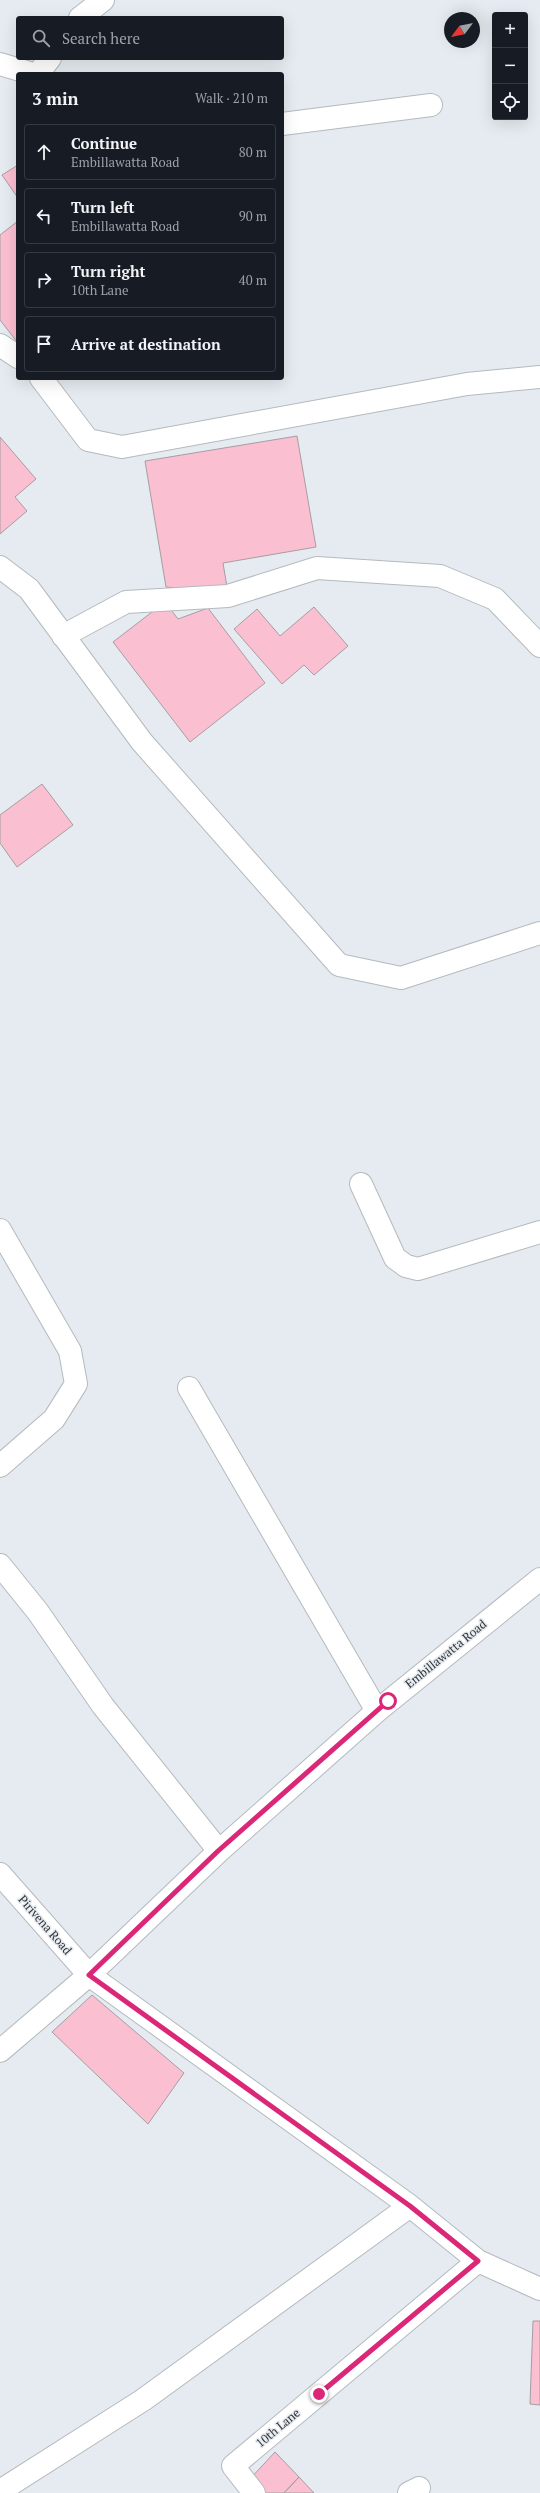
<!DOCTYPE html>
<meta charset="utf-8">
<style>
body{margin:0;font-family:"PT Serif",serif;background:#20242c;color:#f1f3f6}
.controls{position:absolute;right:12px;top:12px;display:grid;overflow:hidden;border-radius:4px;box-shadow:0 4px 16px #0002}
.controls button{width:36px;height:36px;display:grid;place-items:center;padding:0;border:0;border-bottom:1px solid #363941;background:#171b24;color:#f1f3f6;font:20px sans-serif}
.compass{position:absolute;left:444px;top:12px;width:36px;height:36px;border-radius:50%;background:#171b24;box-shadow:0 4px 16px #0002;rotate:238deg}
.stop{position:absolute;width:12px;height:12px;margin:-9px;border:3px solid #db2777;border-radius:50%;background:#fff}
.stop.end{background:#db2777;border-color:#fff;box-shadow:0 1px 4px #0008}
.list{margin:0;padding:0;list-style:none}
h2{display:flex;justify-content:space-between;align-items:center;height:52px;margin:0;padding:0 16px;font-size:17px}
h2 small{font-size:13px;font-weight:400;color:#9ea1a6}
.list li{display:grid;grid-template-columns:26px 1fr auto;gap:12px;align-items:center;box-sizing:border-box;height:56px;margin:0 8px 8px;padding:0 8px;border:1px solid #363941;border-radius:4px}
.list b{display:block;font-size:15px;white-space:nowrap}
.list p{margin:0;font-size:13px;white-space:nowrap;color:#9ea1a6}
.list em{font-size:13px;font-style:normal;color:#9ea1a6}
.icon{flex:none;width:22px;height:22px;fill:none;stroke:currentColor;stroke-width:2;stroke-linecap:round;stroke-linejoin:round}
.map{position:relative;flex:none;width:540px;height:2493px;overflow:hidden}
.search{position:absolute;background:#171b24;box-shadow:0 4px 16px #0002;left:16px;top:16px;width:268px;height:44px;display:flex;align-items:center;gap:10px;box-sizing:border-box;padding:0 14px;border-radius:4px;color:#9ea1a6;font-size:15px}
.panel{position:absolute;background:#171b24;box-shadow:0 4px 16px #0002;left:16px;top:72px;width:268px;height:308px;border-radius:4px}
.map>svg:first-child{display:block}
.building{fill:#fbbfd2;stroke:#a59ea0}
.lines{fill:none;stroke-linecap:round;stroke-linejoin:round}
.street-casing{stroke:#b4babe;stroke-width:24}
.street{stroke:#fff;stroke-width:22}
.route{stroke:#db2777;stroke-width:5}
.labels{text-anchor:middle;stroke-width:3;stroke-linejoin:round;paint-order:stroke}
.street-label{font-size:12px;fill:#313335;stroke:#e5ebf0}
</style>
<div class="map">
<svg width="540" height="2493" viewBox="0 0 540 2493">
<rect width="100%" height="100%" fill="#e5ebf0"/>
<!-- building -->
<path class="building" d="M18 165V198L2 175Z
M18 221V343L0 320V235Z
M297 436 316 547 223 563 228 593 166 587 145 461Z
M0 437 36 479 15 497 27 511 0 534Z
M165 602 178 619 208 608 265 683 190 742 113 642Z
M314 607 348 646 314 675 304 665 282 684 234 629 257 609 280 636Z
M42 784 73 825 17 867 0 843V815Z
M92 1995 184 2073 148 2124 52 2032Z
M533 2321H540V2405L530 2404Z
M275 2452 299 2477 284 2493H261L249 2480Z
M299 2477 314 2493H284Z"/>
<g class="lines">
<defs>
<path id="street" d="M80 18 103 0
M0 64 33 74
M38 74 50 58
M282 124 431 105
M0 345 18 357
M41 378 88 440 122 447 467 384 540 377
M0 567 29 589 142 742 339 965 401 978 540 933
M63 636 126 602 228 596 317 568 440 576 495 599 540 646
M361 1184 395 1258 406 1266 418 1269 540 1232
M0 1230 70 1351 76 1384 54 1419 0 1466
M189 1388 377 1711
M0 1565 38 1612 103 1706 219 1851
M0 1874 89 1975 410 2206 478 2261 540 2289
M0 2051 89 1975 219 1851 377 1711 540 1579
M0 2491 143 2400 410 2206
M254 2493 233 2466 478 2261
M409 2493 419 2488"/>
</defs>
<!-- street casing -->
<use href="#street" class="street-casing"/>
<!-- street -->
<use href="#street" class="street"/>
</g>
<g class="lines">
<!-- route -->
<path class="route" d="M319 2394 478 2261 410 2206 89 1975 218 1851 388 1701"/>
</g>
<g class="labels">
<!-- street labels -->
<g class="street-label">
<text transform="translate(446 1654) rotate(-39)" y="4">Embillawatta Road</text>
<text transform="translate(45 1925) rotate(49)" y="4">Pirivena Road</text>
<text transform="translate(278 2428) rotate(-40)" y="4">10th Lane</text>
</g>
</g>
</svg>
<div class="controls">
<button>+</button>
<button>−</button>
<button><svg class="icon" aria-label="locate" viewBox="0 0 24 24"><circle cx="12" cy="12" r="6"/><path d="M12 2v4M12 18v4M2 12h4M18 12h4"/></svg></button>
</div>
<svg class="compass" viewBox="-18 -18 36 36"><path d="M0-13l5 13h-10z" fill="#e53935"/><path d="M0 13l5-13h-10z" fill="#9ea1a6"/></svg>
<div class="stop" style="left:388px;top:1701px"></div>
<div class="stop end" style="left:319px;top:2394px"></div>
<div class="search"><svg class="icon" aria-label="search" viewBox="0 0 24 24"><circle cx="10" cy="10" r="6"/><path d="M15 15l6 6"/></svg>Search here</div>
<section class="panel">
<h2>3 min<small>Walk · 210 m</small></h2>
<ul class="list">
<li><svg class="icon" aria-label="ahead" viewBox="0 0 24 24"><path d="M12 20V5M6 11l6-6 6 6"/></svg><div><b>Continue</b><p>Embillawatta Road</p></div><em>80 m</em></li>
<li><svg class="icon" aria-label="left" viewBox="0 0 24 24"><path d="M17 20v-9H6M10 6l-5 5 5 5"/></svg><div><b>Turn left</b><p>Embillawatta Road</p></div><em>90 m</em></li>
<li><svg class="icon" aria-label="right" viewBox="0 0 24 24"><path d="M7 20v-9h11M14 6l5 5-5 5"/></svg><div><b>Turn right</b><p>10th Lane</p></div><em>40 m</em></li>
<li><svg class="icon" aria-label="arrive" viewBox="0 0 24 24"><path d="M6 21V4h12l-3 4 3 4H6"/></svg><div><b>Arrive at destination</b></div></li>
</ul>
</section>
</div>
